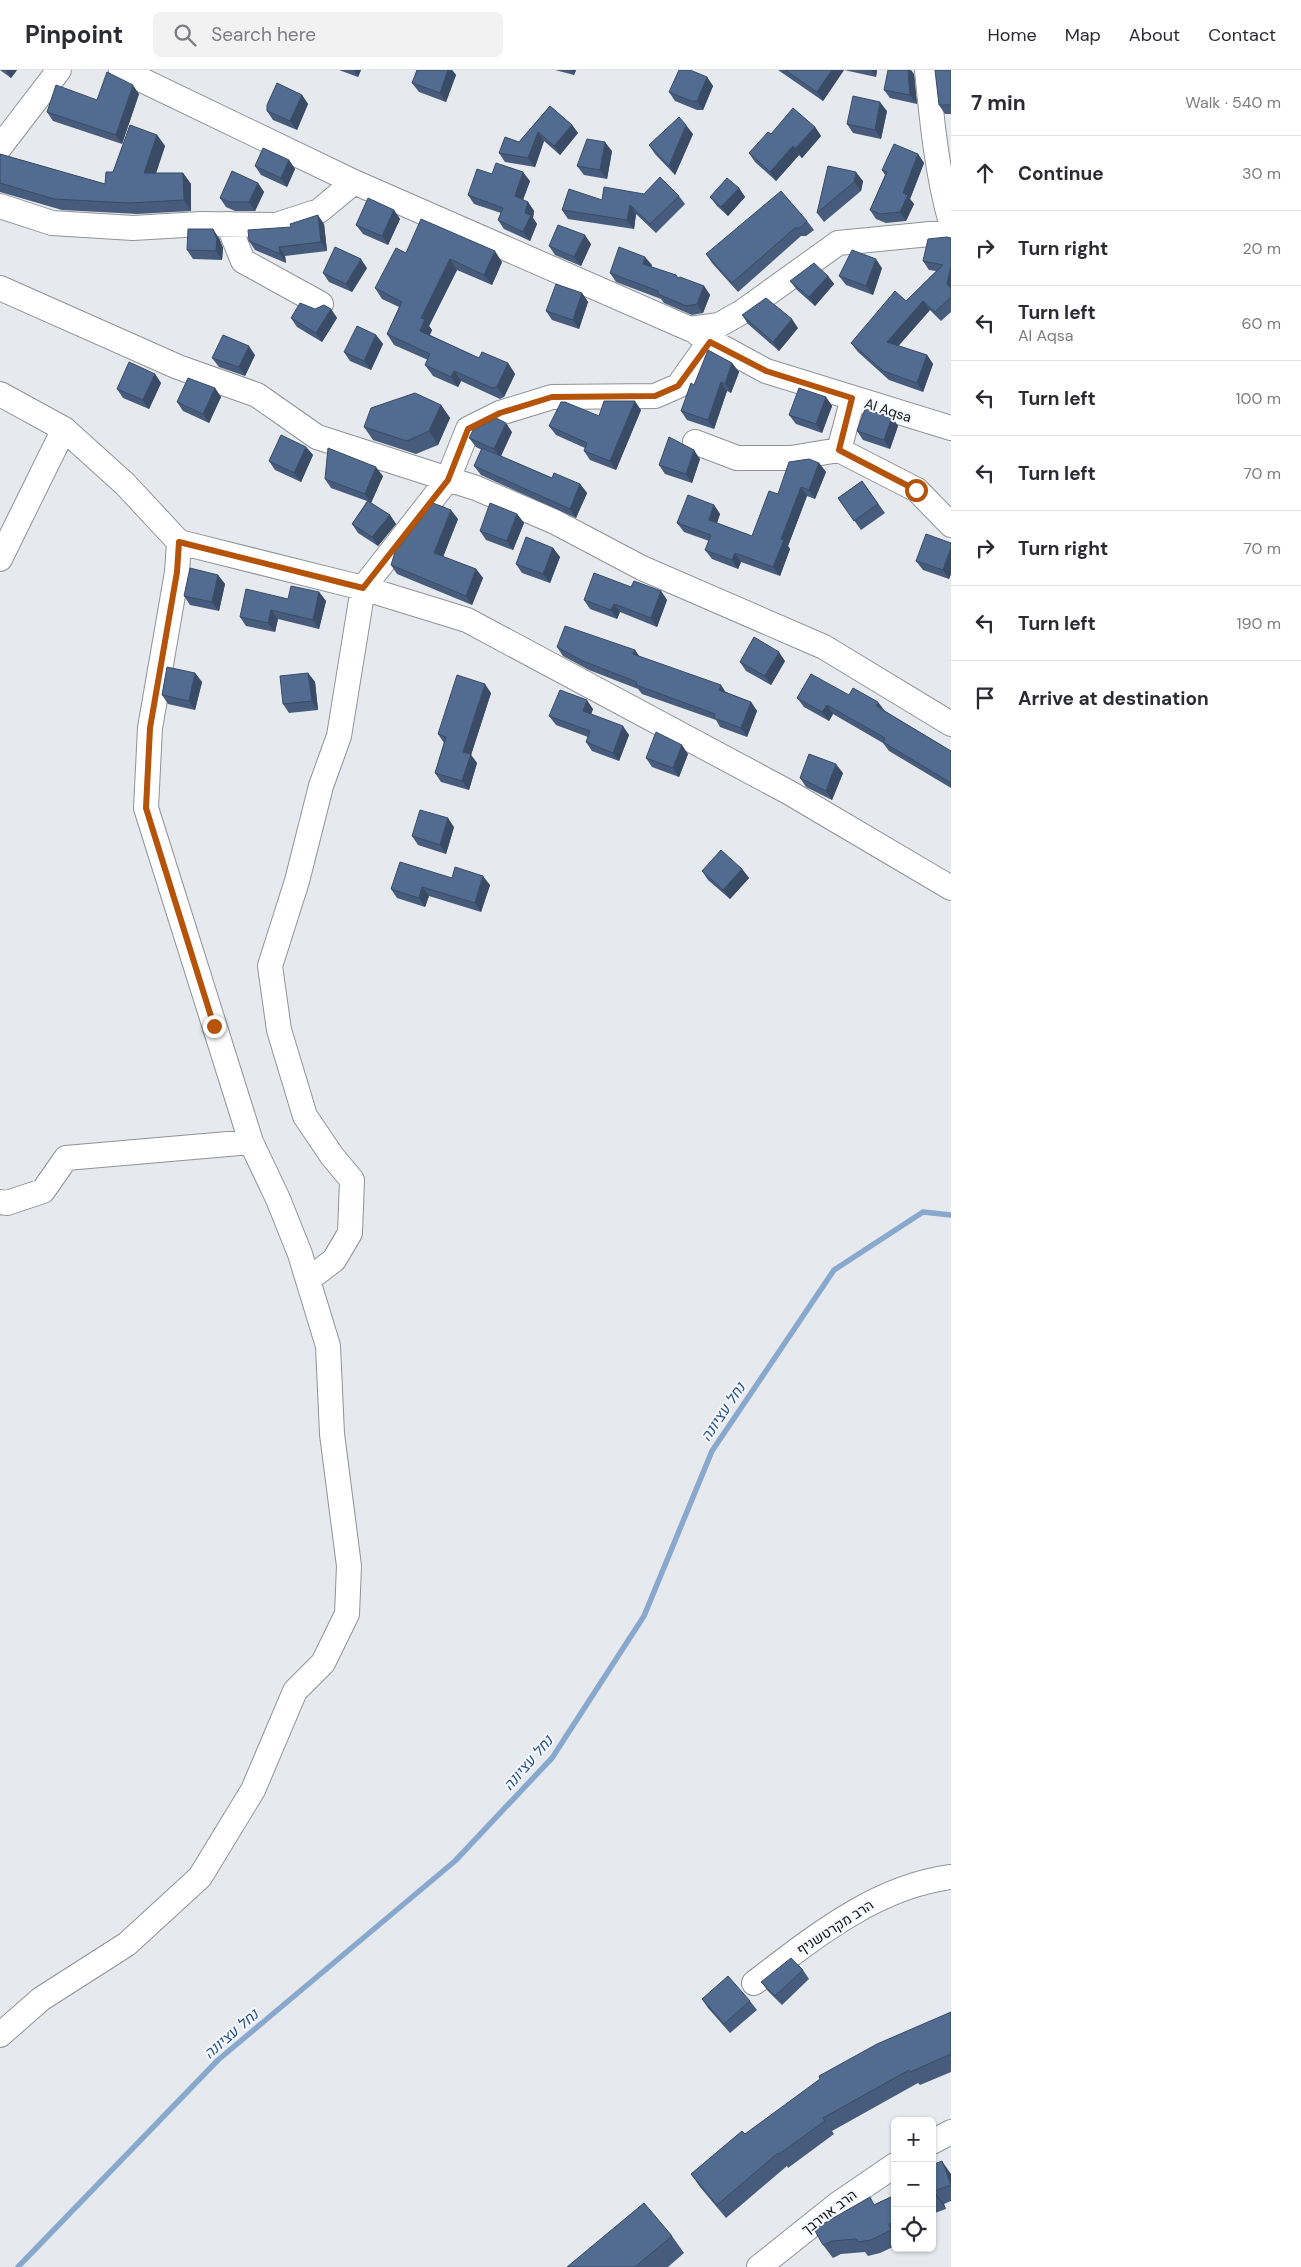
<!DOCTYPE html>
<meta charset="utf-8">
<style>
body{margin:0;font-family:"DM Sans",Heebo,sans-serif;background:#f2f2f3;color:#2b2b33}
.controls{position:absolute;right:15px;bottom:15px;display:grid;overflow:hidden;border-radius:8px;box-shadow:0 1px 4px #0004}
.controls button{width:45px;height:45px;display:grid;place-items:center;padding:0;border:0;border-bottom:1px solid #e1e1e2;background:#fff;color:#2b2b33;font:25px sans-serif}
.stop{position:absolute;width:15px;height:15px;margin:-11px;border:4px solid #b45309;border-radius:50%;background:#fff}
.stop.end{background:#b45309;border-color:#fff;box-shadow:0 1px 5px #0008}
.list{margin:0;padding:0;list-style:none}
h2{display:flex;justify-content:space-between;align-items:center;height:65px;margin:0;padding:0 20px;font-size:21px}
h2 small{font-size:16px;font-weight:400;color:#7c7c81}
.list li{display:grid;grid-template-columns:32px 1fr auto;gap:15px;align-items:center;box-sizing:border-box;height:75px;padding:0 20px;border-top:1px solid #e1e1e2}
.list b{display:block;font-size:19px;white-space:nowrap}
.list p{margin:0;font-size:16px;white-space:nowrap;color:#7c7c81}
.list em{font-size:16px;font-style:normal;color:#7c7c81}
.icon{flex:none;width:28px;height:28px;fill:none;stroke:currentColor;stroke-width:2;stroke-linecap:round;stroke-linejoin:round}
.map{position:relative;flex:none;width:951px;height:2197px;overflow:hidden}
header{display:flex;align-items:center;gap:30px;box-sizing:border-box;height:70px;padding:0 25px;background:#fff;border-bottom:1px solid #e1e1e2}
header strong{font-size:24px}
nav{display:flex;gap:28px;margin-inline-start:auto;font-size:18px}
.search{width:350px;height:45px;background:#f2f2f3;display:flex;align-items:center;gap:12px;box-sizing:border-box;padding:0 18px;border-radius:8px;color:#7c7c81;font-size:19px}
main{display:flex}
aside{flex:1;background:#fff}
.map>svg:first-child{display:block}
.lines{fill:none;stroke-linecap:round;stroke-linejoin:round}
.stream{stroke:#89a8ce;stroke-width:5.5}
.minor-casing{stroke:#909296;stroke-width:26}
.minor{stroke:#fff;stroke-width:24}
.wall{fill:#475c7c}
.shaded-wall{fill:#394b65}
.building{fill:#526b90;stroke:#394b65}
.route{stroke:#b45309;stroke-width:6}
.labels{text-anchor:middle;stroke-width:4;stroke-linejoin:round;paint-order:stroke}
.street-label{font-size:14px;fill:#101113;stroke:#f3f6fa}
.water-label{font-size:15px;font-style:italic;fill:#2a5486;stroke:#f3f6fa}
</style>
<header>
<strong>Pinpoint</strong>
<div class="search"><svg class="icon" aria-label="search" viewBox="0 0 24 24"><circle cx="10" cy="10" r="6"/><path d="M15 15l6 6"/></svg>Search here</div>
<nav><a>Home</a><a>Map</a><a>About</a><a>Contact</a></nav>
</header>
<main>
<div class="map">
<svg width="951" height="2197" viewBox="0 0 951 2197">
<rect width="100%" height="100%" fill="#e6e9ed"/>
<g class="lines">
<!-- stream -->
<path class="stream" d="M18 2197 218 1990 455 1791 552 1688 644 1546 712 1381 834 1200 923 1142 951 1145"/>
<defs>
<path id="minor" d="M121 0 354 112 690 259 719 255 742 242 838 173 951 162
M927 0C932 52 937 103 951 153
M0 77 59 0
M0 136 52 153 133 158 201 154 276 155 319 141 354 112
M228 154 243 191 321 234
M0 218 178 297 257 325 317 367 476 418 555 452 642 498 824 577 951 654
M698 264 766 301 951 358
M0 324 64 359 125 414 179 472 177 502 150 658 146 738 251 1072 278 1129 300 1184 328 1276 332 1364 349 1496 347 1544 323 1593 295 1621 253 1720 200 1807 127 1874 41 1929 0 1965
M853 328 839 380 917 420 951 455
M695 372 737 388H791L839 380
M179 472 363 518 467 550 790 723 951 818
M0 489 64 359
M0 1132 7 1133 43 1121 66 1088 251 1072
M309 1209 334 1190 350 1163 352 1110 332 1086 305 1046 279 960 270 896 297 811 321 716 339 666 363 518 448 409 468 359 500 343 552 327 655 326 678 316 710 271
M754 1913C813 1868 875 1817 951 1807
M932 2072 951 2062
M759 2197 838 2134 895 2095"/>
</defs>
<!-- minor casing -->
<use href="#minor" class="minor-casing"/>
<!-- minor -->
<use href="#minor" class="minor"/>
</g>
<!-- wall -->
<path class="wall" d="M0 0H17L11 8Z
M339 0H361L358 7Z
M417 0H452L456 5 446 32 419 22 412 13Z
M555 0H576L574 5Z
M778 0H877L876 7 844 0 823 31Z
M951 0V44H945L939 35Z
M914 4 917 34 890 28 884 20Z
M707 7 713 16 703 40H697L675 31 669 22Z
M139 24 122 74 53 51 47 42 97 30Z
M302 25 308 34 297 60 273 50 267 41Z
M550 36 572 55 578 63 560 85 544 71 535 97 505 92 499 83 519 72Z
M887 41 881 69 853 63 847 54Z
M815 57 821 66 802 88 799 85 776 111 755 92 749 83 771 64Z
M693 64 675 105 655 84 649 75Z
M157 65 165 76 156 103H183L191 114V141L137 144 62 140 0 122V84L105 114 113 102Z
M612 81 607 109 584 105 577 96Z
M918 84 924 93 910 129 914 134 906 151 886 153 876 149 870 140 885 105 882 100Z
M289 90 295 99 287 117 261 105 255 96Z
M828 96 863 111 861 121 824 152 817 143Z
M492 104 530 111 523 130 528 132 534 141 533 148 537 154 530 171 504 159 498 150 501 143 474 134 468 125Z
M258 113 264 122 255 141H235L226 137 220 128Z
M739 118 745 127 728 146 717 136 710 127Z
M644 124 679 126 685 134 656 163 636 144 634 159 568 149 562 140 602 130Z
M394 140 400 149 388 175 363 164 356 155Z
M807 151 814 160 806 166H801L738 222 712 193 706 184Z
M324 154 327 181 285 186 286 193 255 180 249 171 291 157Z
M219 168 223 178 222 190 193 189 187 180Z
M951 168V242L941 251 930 240 898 276 927 285 933 294 923 322 889 310 858 282 851 273 906 231 936 201 929 200 923 191Z
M591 174 581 196 555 185 549 176Z
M406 183 502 192 492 215 457 200 429 256 432 260 430 265 479 288 508 293 515 304 504 327 500 329 461 311 458 317 433 306 425 295 428 290 394 275 387 264 399 237 382 229 375 218Z
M652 195 651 197 678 208 704 216 710 225 703 243 692 245 664 233 661 229 616 212 610 203Z
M367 198 352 222 329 212 323 203Z
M882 198 873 225 846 215 839 206Z
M828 206 834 214 815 236 797 220 790 211Z
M582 223 588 232 579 259 552 250 546 241Z
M315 239H331L337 248 322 272 297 257 291 248Z
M742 245 798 258 779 281 748 254Z
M376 265 383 274 371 300 350 291 344 282Z
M255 285 245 306 219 297 212 288Z
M732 293 739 302 731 323 727 321 714 359 687 350 681 341 694 315Z
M155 304 161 313 149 339 123 328 117 319Z
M215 318 221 327 209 353 183 341 177 332Z
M826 327 832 336 822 363 796 354 789 345Z
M441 335 450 348 438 375 416 384 373 370 364 357Z
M641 340 616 400 590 390 584 381 585 378 556 365 549 356 599 346Z
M892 347 898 356 890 379 863 370 857 361Z
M512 362 501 386 552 408 580 414 587 423 576 448 481 405 474 396 482 380 476 377 469 368Z
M306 377 313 385 301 412 275 400 269 391Z
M700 389 692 413 665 404 659 395Z
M819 393 826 402 815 429 807 426 788 476 790 479 780 506 741 492 738 499 712 489 705 480 709 471 684 462 677 453 714 435 720 444 717 453 752 466 778 424Z
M383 406 371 433 390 445 396 454 378 476 358 463 352 454 367 431 331 418 325 409Z
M862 411 885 443 861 460 838 428Z
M517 444 524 453 513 480 486 470 480 461Z
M458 449 443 487 476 499 483 508 472 535 397 504 391 495Z
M951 473V504L949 509 923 500 916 491Z
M553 478 560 487 550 513 522 503 516 494Z
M218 505 225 514 219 541 190 535 184 526Z
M631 517 661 521 667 530 657 557 620 542 617 549 590 539 584 530Z
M319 522 326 531 319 559 278 549 275 562 246 556 240 547 288 529Z
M557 577 635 580 639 586 726 622 751 632 757 641 747 667 720 657 716 650 642 624 638 619 589 600 563 586Z
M785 591 771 615 746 601 740 592Z
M195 603 202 612 195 640 168 634 162 625Z
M308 603 315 612 318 640 289 643 283 634Z
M491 623 471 685 477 693 469 720 441 712 435 703 444 673 438 664Z
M849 625 885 641 951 681V718L889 681 883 673 833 644 829 651 804 637 797 628Z
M593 639 591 644 629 665 619 691 592 681 586 672 588 667 556 655 549 646Z
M688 684 679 707 652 697 646 688Z
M843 703 832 730 806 717 800 708Z
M454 757 446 784 418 775 412 766Z
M742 799 749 808 730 829 708 810 702 801Z
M452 808 490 815 481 842 429 826 425 837 397 828 391 819Z
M803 1900 809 1909 782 1935 768 1921 761 1912Z
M702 1929 750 1931 757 1940 730 1963 708 1938Z
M951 1942V2002L920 2015 918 2013 832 2061 834 2064 788 2098 787 2096 726 2148 700 2117 691 2104 745 2064Z
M932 2095 951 2105V2131L944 2134 946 2139 932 2144Z
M895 2125V2176L880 2183 868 2186 865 2182 841 2184 833 2188 823 2175 875 2134Z
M672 2166 684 2183 668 2197H567Z"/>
<!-- shaded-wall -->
<path class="shaded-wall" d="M6 0H17L11 8Z
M354 0H361L358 7Z
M448 0H452L456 5 446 32 440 23Z
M571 0H576L574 5Z
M832 0H844L823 31 817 22Z
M871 0H877L876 7Z
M908 0H911L914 4 917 34 910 25Z
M707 7 713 16 703 40 697 31Z
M133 15 139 24 122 74 116 65Z
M302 25 308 34 297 60 290 51Z
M880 32 887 41 881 69 875 60Z
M572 55 578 63 560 85 554 76Z
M686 55 693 64 675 105 669 96Z
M815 57 821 66 802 88 795 79Z
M538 62 544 71 535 97 528 88Z
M157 65 165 76 152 115 144 103Z
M605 72 612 81 607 109 600 100Z
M793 76 799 85 776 111 770 102Z
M918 84 924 93 910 129 914 134 906 151 900 142 903 123Z
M289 90 295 99 287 117 281 108Z
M523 102 530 111 521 135 515 126Z
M856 102 863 111 861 121 854 112Z
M183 103 191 114V141L184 130Z
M258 113 264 122 255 141 249 132Z
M739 118 745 127 728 146 721 137Z
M528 132 534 141 533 148 537 154 530 171 523 162 525 143Z
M630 135 636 144 634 159 627 150Z
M394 140 400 149 388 175 382 166Z
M318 145 324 154 327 181 321 172Z
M213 159 219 168 223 178 222 190 216 181Z
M585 165 591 174 581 196 574 187Z
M279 177 285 186 286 193 280 184Z
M495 181 502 192 492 215 484 205Z
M645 187 652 195 649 203 643 194Z
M361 189 367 198 352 222 346 214Z
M450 189 457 200 429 256 432 260 427 271 420 261 421 248Z
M876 189 882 198 873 225 866 216Z
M951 196V219L947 214Z
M828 206 834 214 815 236 809 227Z
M704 216 710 225 703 243 697 234Z
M582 223 588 232 579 259 573 250Z
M923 231 930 240 894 281 887 272Z
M331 239 337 248 322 272 316 263Z
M792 249 798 258 779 281 773 272Z
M376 265 383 274 371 300 364 291Z
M249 276 255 285 245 306 239 297Z
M927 285 933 294 923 322 917 313Z
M508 293 515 304 504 327 497 317Z
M732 293 739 302 731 323 725 314Z
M454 301 461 311 458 317 451 307Z
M155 304 161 313 149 339 143 330Z
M721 312 727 321 714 359 708 350Z
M215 318 221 327 209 353 203 344Z
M826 327 832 336 822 363 816 354Z
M635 331 641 340 616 400 610 391Z
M441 335 450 348 438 375 429 361Z
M892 347 898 356 890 379 884 370Z
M506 353 512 362 500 388 494 379Z
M306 377 313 385 301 412 294 403Z
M694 380 700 389 692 413 686 404Z
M819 393 826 402 815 429 809 420Z
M376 397 383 406 371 433 365 424Z
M580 414 587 423 576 448 570 439Z
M801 417 807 426 788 476 790 479 780 506 773 497 781 469Z
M714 435 720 444 715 459 709 450Z
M451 440 458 449 441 492 434 483Z
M517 444 524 453 513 480 507 471Z
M390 445 396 454 378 476 372 467Z
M553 478 560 487 550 513 543 504Z
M951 478V504L949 509 943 500Z
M735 483 741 492 738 499 732 490Z
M476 499 483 508 472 535 466 526Z
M218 505 225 514 219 541 212 532Z
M661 521 667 530 657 557 651 548Z
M319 522 326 531 319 559 313 550Z
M614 534 620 542 617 549 611 540Z
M271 540 278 549 275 562 268 553Z
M635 580 641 589 633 584Z
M779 582 785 591 771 615 765 606Z
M195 603 202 612 195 640 189 631Z
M308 603 315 612 318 640 312 631Z
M485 614 491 623 471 685 477 693 469 720 462 711 463 682Z
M721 615 727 624 719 620Z
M587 630 593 639 589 650 583 641Z
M751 632 757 641 747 667 741 658Z
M878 632 885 641 876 636Z
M827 635 833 644 829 651 822 642Z
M623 656 629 665 619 691 613 683Z
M682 675 688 684 679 707 673 698Z
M836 694 843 703 832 730 826 721Z
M448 748 454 757 446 784 440 775Z
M742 799 749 808 730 829 723 820Z
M483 806 490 815 481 842 475 833Z
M422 817 429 826 425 837 419 828Z
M942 2091 951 2104V2114Z
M934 2121 944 2134 946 2139 936 2126Z
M889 2154 895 2163V2166L891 2160Z"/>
<!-- building -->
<path class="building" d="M417 0H448L440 23 412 13Z
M679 0H690L707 7 697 31H691L669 22Z
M785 0H832L817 22Z
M888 0H908L910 25 884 20Z
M935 0H951V35H939Z
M107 2 133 15 116 65 47 42 56 15 97 30Z
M277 13 302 25 290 51 267 41V35Z
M853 26 880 32 875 60 847 54Z
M550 36 572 55 554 76 538 62 528 88 499 83 505 67 519 72Z
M793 38 815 57 795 79 793 76 770 102 749 83 768 62 771 64Z
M679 47 686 55 669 96 649 75Z
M130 55 157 65 144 103H183L184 130 129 133 54 129 0 113V84L105 114 106 102H113Z
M587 69 605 72 600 100 577 96Z
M894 74 918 84 903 123 908 125 900 142 880 144 870 140 887 102 882 100Z
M263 78 289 90 281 108 255 96Z
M496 93 523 102 515 126 528 132 525 143 531 145 523 162 498 150 503 138 468 125 477 99 492 104Z
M828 96 856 102 854 112 817 143Z
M232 101 258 113 249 132H229L220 128Z
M660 107 679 126 650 154 630 135 627 150 562 140 569 119 602 130 604 117 644 124Z
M727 108 739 118 721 137 710 127Z
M781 121 807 151 800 158H795L732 213 706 184Z
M368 128 394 140 382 166 356 155Z
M318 145 321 172 279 177 280 184 249 171 248 160 291 157 290 154Z
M421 149 495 181 484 205 450 189 421 248 425 249 420 261 479 288 482 282 508 293 497 317 492 318 454 301 451 307 425 295 430 284 387 264 402 232 375 218 396 178 406 183Z
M558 155 585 165 574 187 549 176Z
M188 159H213L217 169 216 181 187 180Z
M947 167 951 168V196L947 214 951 218V227L935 242 923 231 887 272 927 285 917 313 883 301 851 273 895 221 906 231 943 195 923 191 928 169Z
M335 177 361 189 346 214 323 203Z
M619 177 645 187 643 194 676 205 678 208 680 207 704 216 697 234 686 236 658 224V221L610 203Z
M852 180 876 189 866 216 839 206Z
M814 193 828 206 809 227 790 211Z
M556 214 582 223 573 250 546 241Z
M766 228 792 249 773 272 742 245Z
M300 233 315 239 324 235 331 239 316 263 291 248Z
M357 256 376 265 364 291 344 282Z
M223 265 249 276 239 297 212 288Z
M708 280 732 293 725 314 721 312 708 350 681 341 691 313 694 315Z
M129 292 155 304 143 330 117 319Z
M188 308 215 318 203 344 177 332Z
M799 318 826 327 816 354 789 345Z
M415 323 441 335 429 361 407 371 364 357 371 338Z
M604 331H635L610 391 584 381 587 373 549 356 561 332H565L599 346Z
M865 339 892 347 884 370 857 361Z
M496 348 506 353 494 379 469 368 473 360Z
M281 365 306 377 294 403 269 391Z
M669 367 694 380 686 404 659 395Z
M328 378 376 397 365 424 325 409Z
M482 378 552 408 554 403 580 414 570 439 474 396Z
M809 389 819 393 809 420 801 417 781 469 784 470 773 497 735 483 732 490 705 480 711 465 677 453 688 425 714 435 709 450 752 466 769 421 778 424 789 392Z
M862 411 878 434 854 451 838 428Z
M368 431 390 445 372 467 352 454Z
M433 433 451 440 434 483 476 499 466 526 391 495 395 482Z
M490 433 517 444 507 471 480 461Z
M926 464 951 473V478L943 500 916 491Z
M526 467 553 478 543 504 516 494Z
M190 498 218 505 212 532 184 526Z
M594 503 631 517 634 511 661 521 651 548 614 534 611 540 584 530Z
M291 516 319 522 313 550 271 540 268 553 240 547 246 519 288 529Z
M565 556 635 580 633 584 721 615 719 620 751 632 741 658 714 648 715 644 636 615 637 612 583 591 557 577Z
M754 567 779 582 765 606 740 592Z
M167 597 195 603 189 631 162 625Z
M308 603 312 631 283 634 280 606Z
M811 604 849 625 853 618 878 632 876 636 951 681V713L883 672 885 668 827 635 822 642 797 628Z
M457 605 485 614 463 682 471 684 462 711 435 703 446 667 438 664Z
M560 620 587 630 583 641 623 656 613 683 586 672 590 661 549 646Z
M656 662 682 675 673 698 646 688Z
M809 684 836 694 826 721 800 708Z
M420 740 448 748 440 775 412 766Z
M721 780 742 799 723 820 702 801Z
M400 792 452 808 455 797 483 806 475 833 422 817 419 828 391 819Z
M791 1888 803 1900 775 1926 761 1912Z
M728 1906 750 1931 724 1954 702 1929Z
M951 1942V1984L910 2002 909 2000 823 2048 825 2051 779 2084 778 2083 717 2135 691 2104 742 2061 745 2064 820 2009 819 2006 877 1974Z
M942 2091 951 2115 934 2121 936 2126 932 2128V2095Z
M895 2125V2152L889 2154 891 2160 871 2170 858 2172 856 2169 832 2171 823 2175 814 2159 870 2127 874 2135Z
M644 2133 672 2166 635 2197H567Z"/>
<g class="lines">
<!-- route -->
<path class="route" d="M214 956 146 738 150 658 177 502 179 472 363 518 448 410 468 359 500 343 552 327 655 326 678 316 710 272 766 301 852 328 839 380 916 420"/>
</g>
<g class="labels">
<!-- street labels -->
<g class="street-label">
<text transform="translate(888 340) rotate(18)" y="5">Al Aqsa</text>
<text transform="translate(835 1857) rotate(-33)" y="5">הרב מקרטשניף</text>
<text transform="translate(829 2142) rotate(-37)" y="5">הרב אוירבך</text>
</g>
<!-- water labels -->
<g class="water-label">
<text transform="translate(723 1342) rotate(-56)" y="5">נחל עציונה</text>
<text transform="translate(528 1693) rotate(-49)" y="5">נחל עציונה</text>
<text transform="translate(231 1964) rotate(-41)" y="5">נחל עציונה</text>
</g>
</g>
</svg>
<div class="controls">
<button>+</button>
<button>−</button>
<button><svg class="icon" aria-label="locate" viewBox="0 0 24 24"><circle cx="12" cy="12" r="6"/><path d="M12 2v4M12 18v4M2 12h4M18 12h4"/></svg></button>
</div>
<div class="stop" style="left:916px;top:420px"></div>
<div class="stop end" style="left:214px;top:956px"></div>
</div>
<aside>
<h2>7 min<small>Walk · 540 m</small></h2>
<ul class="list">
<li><svg class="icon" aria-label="ahead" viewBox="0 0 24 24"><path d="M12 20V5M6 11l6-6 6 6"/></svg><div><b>Continue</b></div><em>30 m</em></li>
<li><svg class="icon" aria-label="right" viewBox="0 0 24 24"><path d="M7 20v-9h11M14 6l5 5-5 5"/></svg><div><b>Turn right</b></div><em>20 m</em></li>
<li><svg class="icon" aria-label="left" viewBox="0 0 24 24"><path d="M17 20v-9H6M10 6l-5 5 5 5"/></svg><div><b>Turn left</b><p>Al Aqsa</p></div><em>60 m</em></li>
<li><svg class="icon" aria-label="left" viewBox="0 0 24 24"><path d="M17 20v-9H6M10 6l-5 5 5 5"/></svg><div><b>Turn left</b></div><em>100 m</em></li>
<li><svg class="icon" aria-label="left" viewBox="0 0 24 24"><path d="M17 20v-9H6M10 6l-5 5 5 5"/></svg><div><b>Turn left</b></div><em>70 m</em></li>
<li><svg class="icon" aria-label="right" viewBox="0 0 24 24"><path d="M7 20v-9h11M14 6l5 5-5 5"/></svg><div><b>Turn right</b></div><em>70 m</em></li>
<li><svg class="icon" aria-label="left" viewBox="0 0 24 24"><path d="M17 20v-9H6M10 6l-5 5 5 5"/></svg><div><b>Turn left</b></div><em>190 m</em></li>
<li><svg class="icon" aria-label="arrive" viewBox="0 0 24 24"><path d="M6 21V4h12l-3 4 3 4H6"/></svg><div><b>Arrive at destination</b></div></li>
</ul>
</aside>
</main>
